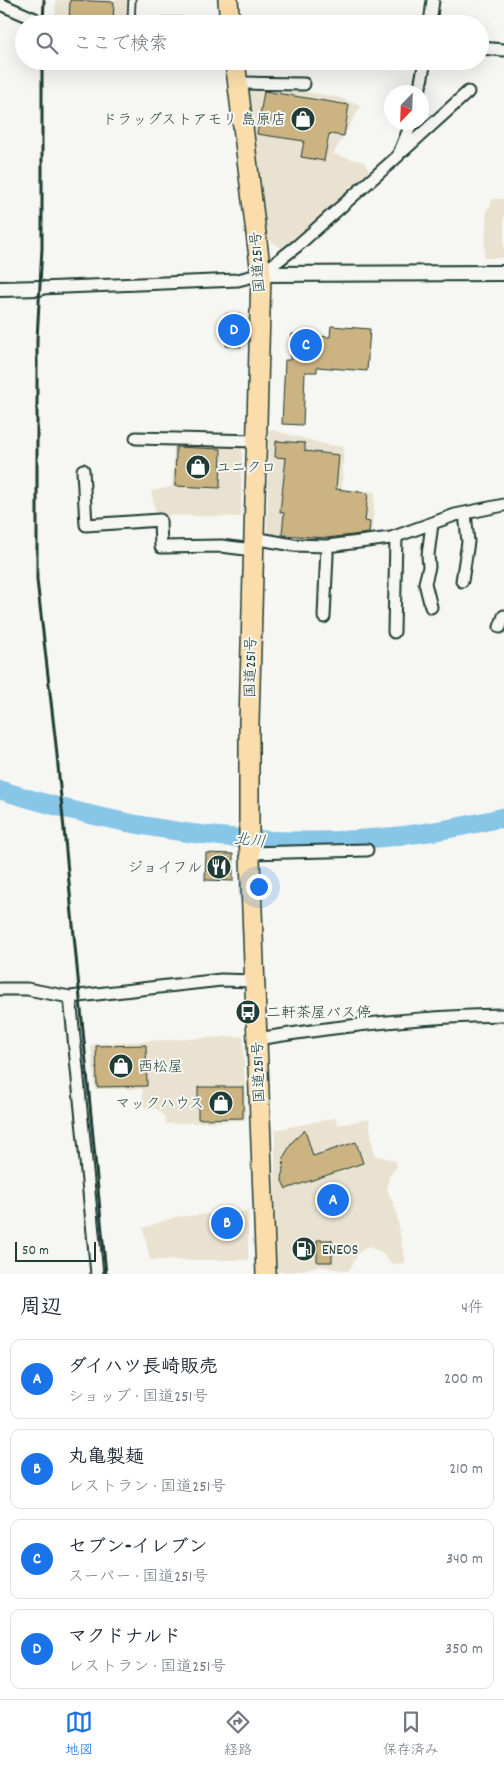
<!DOCTYPE html>
<html lang="ja">
<meta charset="utf-8">
<style>
body{margin:0;font-family:Dekko,"Klee One",sans-serif;background:#f6f6f7;color:#1f2937}
.compass{position:absolute;left:384px;top:85px;width:45px;height:45px;border-radius:50%;background:#fff;box-shadow:0 5px 20px #0002;rotate:203deg}
.scale{position:absolute;left:15px;bottom:12px;width:81px;box-sizing:border-box;padding-left:5px;border:2px solid #1f3d34;border-top:0;font-size:14px;line-height:18px;white-space:nowrap;color:#1f3d34;-webkit-text-stroke:4px #f6f6f2;paint-order:stroke}
.you{position:absolute;left:258px;top:886px;width:18px;height:18px;margin:-12px;border:4px solid #fff;border-radius:50%;background:#1a73e8;box-shadow:0 0 0 8px #1a73e833}
.badge{display:grid;place-items:center;width:32px;height:32px;border-radius:50%;background:#1a73e8;color:#fff;font-size:16px;font-weight:700}
.pin{position:absolute;translate:-50% -50%;border:2px solid #fff;box-shadow:0 1px 5px #0006}
.list{margin:0;padding:0;list-style:none}
h2{display:flex;justify-content:space-between;align-items:center;height:65px;margin:0;padding:0 20px;font-size:21px}
h2 small{font-size:16px;font-weight:400;color:#747a83}
.list li{display:grid;grid-template-columns:32px 1fr auto;gap:15px;align-items:center;box-sizing:border-box;height:80px;margin:0 10px 10px;padding:0 10px;border:1px solid #e0e1e3;border-radius:10px}
.list b{display:block;font-size:19px;white-space:nowrap}
.list p{margin:0;font-size:16px;white-space:nowrap;color:#747a83}
.list em{font-size:16px;font-style:normal;color:#747a83}
.icon{flex:none;width:28px;height:28px;fill:none;stroke:currentColor;stroke-width:2;stroke-linecap:round;stroke-linejoin:round}
.map{position:relative;flex:none;width:504px;height:1274px;overflow:hidden}
.search{position:absolute;background:#fff;box-shadow:0 5px 20px #0002;left:15px;right:15px;top:15px;height:55px;display:flex;align-items:center;gap:12px;box-sizing:border-box;padding:0 18px;border-radius:28px;color:#747a83;font-size:19px}
.sheet{height:425px;background:#fff}
nav{display:flex;justify-content:space-around;align-items:center;box-sizing:border-box;height:70px;border-top:1px solid #e0e1e3;background:#fff;font-size:14px;color:#747a83}
nav a{display:grid;justify-items:center;gap:2px}
nav .on{color:#1a73e8}
.map>svg:first-child{display:block}
.built{fill:#e9e2d0}
.lines{fill:none;stroke-linecap:round;stroke-linejoin:round}
.stream{stroke:#5e8fa0;stroke-width:3}
.river{stroke:#88c6e8;stroke-width:19}
.building{fill:#cbb382;stroke:#1f3d34}
.service-casing{stroke:#1f3d34;stroke-width:9}
.minor-casing{stroke:#1f3d34;stroke-width:15}
.tertiary-casing{stroke:#1f3d34;stroke-width:18}
.trunk-casing{stroke:#1f3d34;stroke-width:22}
.service{stroke:#f6f6f2;stroke-width:5.5}
.minor{stroke:#f6f6f2;stroke-width:11}
.tertiary{stroke:#f6f6f2;stroke-width:14}
.trunk{stroke:#fbddab;stroke-width:19}
.rail{stroke:#1f3d34;stroke-width:3}
.labels{text-anchor:middle;stroke-width:4;stroke-linejoin:round;paint-order:stroke}
.poi-label{font-size:15px;fill:#1f3d34;stroke:#f6f6f2;text-anchor:start}
.street-label{font-size:15px;fill:#1f3d34;stroke:#f6f6f2}
.water-label{font-size:16px;font-style:italic;fill:#345858;stroke:#f6f6f2}
</style>
<div class="map">
<svg width="504" height="1274" viewBox="0 0 504 1274">
<rect width="100%" height="100%" fill="#f6f6f2"/>
<filter id="ink" filterUnits="userSpaceOnUse"><feTurbulence type="fractalNoise" baseFrequency=".02" numOctaves="2"/><feDisplacementMap in="SourceGraphic" scale="10" xChannelSelector="R" yChannelSelector="G"/><feConvolveMatrix kernelMatrix="1 2 1 2 8 2 1 2 1" color-interpolation-filters="sRGB"/></filter>
<g filter="url(#ink)">
<!-- built -->
<path class="built" d="M56 0H136L135 24H58L55 20Z
M282 88 337 97 361 106 333 154 364 162 371 174 284 250 266 238 247 89Z
M492 199H504V258H484L487 208H490Z
M269 429 328 445 344 446 342 489 375 492 371 537 326 544 267 536Z
M174 444 242 446 241 517 156 515 151 491 172 487Z
M243 1036 246 1120 166 1124 165 1117 157 1109 144 1107 142 1089H95L91 1044Z
M336 1118 338 1125 369 1119 374 1155 396 1161 397 1166 389 1177 387 1189 396 1210 405 1263 392 1264 380 1251 368 1247 359 1252 350 1269 347 1271 319 1266 293 1272H275V1130Z
M248 1211V1260H150L143 1228 175 1217Z"/>
<g class="lines">
<!-- stream -->
<path class="stream" d="M484 822 494 826 504 827"/>
<!-- river -->
<path class="river" d="M0 790C167 842 332 860 504 817"/>
</g>
<!-- building -->
<path class="building" d="M70 0 114 2 113 24H69Z
M264 91 349 105 344 136 329 134 324 161 301 157 304 141 257 134Z
M226 314H241V347L226 346Z
M331 326 370 329 367 371 317 367V372H305L303 425 282 424 285 360H290L292 334 330 337Z
M276 441 305 443V451L339 455 336 489 368 493 365 521 370 522 369 533 327 538 282 535 284 513 280 512 286 458 275 457Z
M176 447 221 449 220 488 175 486Z
M206 853 233 854V881L205 880Z
M146 1045 147 1086 97 1087 96 1046Z
M198 1087H243V1118L198 1119Z
M305 1130 313 1156 356 1142 363 1163 286 1189 282 1181 284 1156 293 1141Z
M240 1214 241 1230 214 1232 212 1216Z
M317 1240H332V1262H317Z"/>
<g class="lines">
<defs>
<path id="service" d="M132 0 131 21 136 22"/>
<path id="minor" d="M0 4 35 19
M136 22 140 24
M167 24H182
M430 24 433 0
M480 48 504 50
M237 83 304 84
M419 92 425 61
M403 151 468 92
M40 288 238 280 261 274 297 246 398 156 412 122
M136 438 256 441
M83 470 86 525 160 520 161 547 221 546 253 550
M254 538 293 545 327 546 391 538 455 515 504 505
M327 546V555L324 617Z
M462 581 468 542 465 513
M431 607 425 583 429 567 428 555 432 524
M500 627 504 616
M394 632 396 537
M249 853 367 850
M0 989H27L70 997 221 980 254 981
M70 997 97 1274
M257 1039C339 1026 420 1016 504 1015"/>
<path id="tertiary" d="M261 274 504 273
M0 289 40 288"/>
<path id="trunk" d="M228 0 230 24
M235 61 261 274 249 723V832L266 1274"/>
</defs>
<!-- service casing -->
<use href="#service" class="service-casing"/>
<!-- minor casing -->
<use href="#minor" class="minor-casing"/>
<!-- tertiary casing -->
<use href="#tertiary" class="tertiary-casing"/>
<!-- trunk casing -->
<use href="#trunk" class="trunk-casing"/>
<!-- service -->
<use href="#service" class="service"/>
<!-- minor -->
<use href="#minor" class="minor"/>
<!-- tertiary -->
<use href="#tertiary" class="tertiary"/>
<!-- trunk -->
<use href="#trunk" class="trunk"/>
<!-- rail -->
<path class="rail" d="M43 24 44 0
M42 61V248L37 339V580L56 745 106 1274"/>
</g>
</g>
<!-- icons -->
<defs>
<symbol id="shop-disc" viewBox="-11 -11 22 22"><circle r="9.5" fill="#1f3d34" stroke="#f6f6f2"/><path d="M-5-2.5h2.3a2.7 3.5 0 0 1 5.4 0H5L5.5 6h-11ZM-1.5-2.5h3a1.5 2.3 0 0 0-3 0Z" fill="#fff"/></symbol>
<symbol id="restaurant-disc" viewBox="-11 -11 22 22"><circle r="9.5" fill="#1f3d34" stroke="#f6f6f2"/><path d="M-5-6h1v4h1v-4h1v4h1v-4h1v5L-1.5 .5V6h-2V.5L-5-1ZM5-6V6H3V1.5H1.5Q1.5-4 5-6Z" fill="#fff"/></symbol>
<symbol id="bus-disc" viewBox="-11 -11 22 22"><circle r="9.5" fill="#1f3d34" stroke="#f6f6f2"/><path d="M-5-6H5V4H4V6H2V4H-2V6H-4V4H-5ZM-3.5-4V0h7V-4ZM-3.5 1.2v1.5H-2V1.2ZM2 1.2v1.5H3.5V1.2Z" fill="#fff"/></symbol>
<symbol id="fuel-disc" viewBox="-11 -11 22 22"><circle r="9.5" fill="#1f3d34" stroke="#f6f6f2"/><path d="M-5.5-6h7V0h2V4h1.3V-2.5L3-4.5l.8-.8L6-3V5H2.5V1h-1V6h-7ZM-4.2-4.7v3.2H.2V-4.7Z" fill="#fff"/></symbol>
</defs>
<g fill-rule="evenodd">
<use href="#shop-disc" x="289" y="105" width="28" height="28"/>
<use href="#shop-disc" x="184" y="453" width="28" height="28"/>
<use href="#restaurant-disc" x="205" y="853" width="28" height="28"/>
<use href="#bus-disc" x="234" y="998" width="28" height="28"/>
<use href="#shop-disc" x="107" y="1052" width="28" height="28"/>
<use href="#shop-disc" x="207" y="1089" width="28" height="28"/>
<use href="#fuel-disc" x="290" y="1235" width="28" height="28"/>
</g>
<g class="labels">
<!-- poi labels -->
<g class="poi-label">
<text x="286" y="124" text-anchor="end">ドラッグストアモリ 島原店</text>
<text x="216" y="472">ユニクロ</text>
<text x="202" y="872" text-anchor="end">ジョイフル</text>
<text x="266" y="1017">二軒茶屋バス停</text>
<text x="138" y="1071">西松屋</text>
<text x="204" y="1108" text-anchor="end">マックハウス</text>
<text x="322" y="1254">ENEOS</text>
</g>
<!-- street labels -->
<g class="street-label">
<text transform="translate(257 262) rotate(-94)" y="5">国道251号</text>
<text transform="translate(250 667) rotate(-89)" y="5">国道251号</text>
<text transform="translate(258 1072) rotate(-92)" y="5">国道251号</text>
</g>
<!-- water labels -->
<g class="water-label">
<text transform="translate(250 839) rotate(6)" y="6">北川</text>
</g>
</g>
</svg>
<svg class="compass" viewBox="-18 -18 36 36"><path d="M0-13l5 13h-10z" fill="#e53935"/><path d="M0 13l5-13h-10z" fill="#747a83"/></svg>
<div class="scale">50 m</div>
<div class="you"></div>
<div class="pin badge" style="left:333px;top:1200px">A</div>
<div class="pin badge" style="left:227px;top:1223px">B</div>
<div class="pin badge" style="left:306px;top:345px">C</div>
<div class="pin badge" style="left:234px;top:330px">D</div>
<div class="search"><svg class="icon" aria-label="search" viewBox="0 0 24 24"><circle cx="10" cy="10" r="6"/><path d="M15 15l6 6"/></svg>ここで検索</div>
</div>
<section class="sheet">
<h2>周辺<small>4件</small></h2>
<ul class="list">
<li><span class="badge">A</span><div><b>ダイハツ長崎販売</b><p>ショップ · 国道251号</p></div><em>200 m</em></li>
<li><span class="badge">B</span><div><b>丸亀製麺</b><p>レストラン · 国道251号</p></div><em>210 m</em></li>
<li><span class="badge">C</span><div><b>セブン-イレブン</b><p>スーパー · 国道251号</p></div><em>340 m</em></li>
<li><span class="badge">D</span><div><b>マクドナルド</b><p>レストラン · 国道251号</p></div><em>350 m</em></li>
</ul>
</section>
<nav>
<a class="on"><svg class="icon" aria-label="map" viewBox="0 0 24 24"><path d="M3 6l6-2 6 2 6-2v14l-6 2-6-2-6 2zM9 4v14M15 6v14"/></svg>地図</a>
<a><svg class="icon" aria-label="directions" viewBox="0 0 24 24"><path d="M12 3l9 9-9 9-9-9zM9 14v-3h6M13 9l2 2-2 2"/></svg>経路</a>
<a><svg class="icon" aria-label="saved" viewBox="0 0 24 24"><path d="M7 4h10v16l-5-4-5 4z"/></svg>保存済み</a>
</nav>
